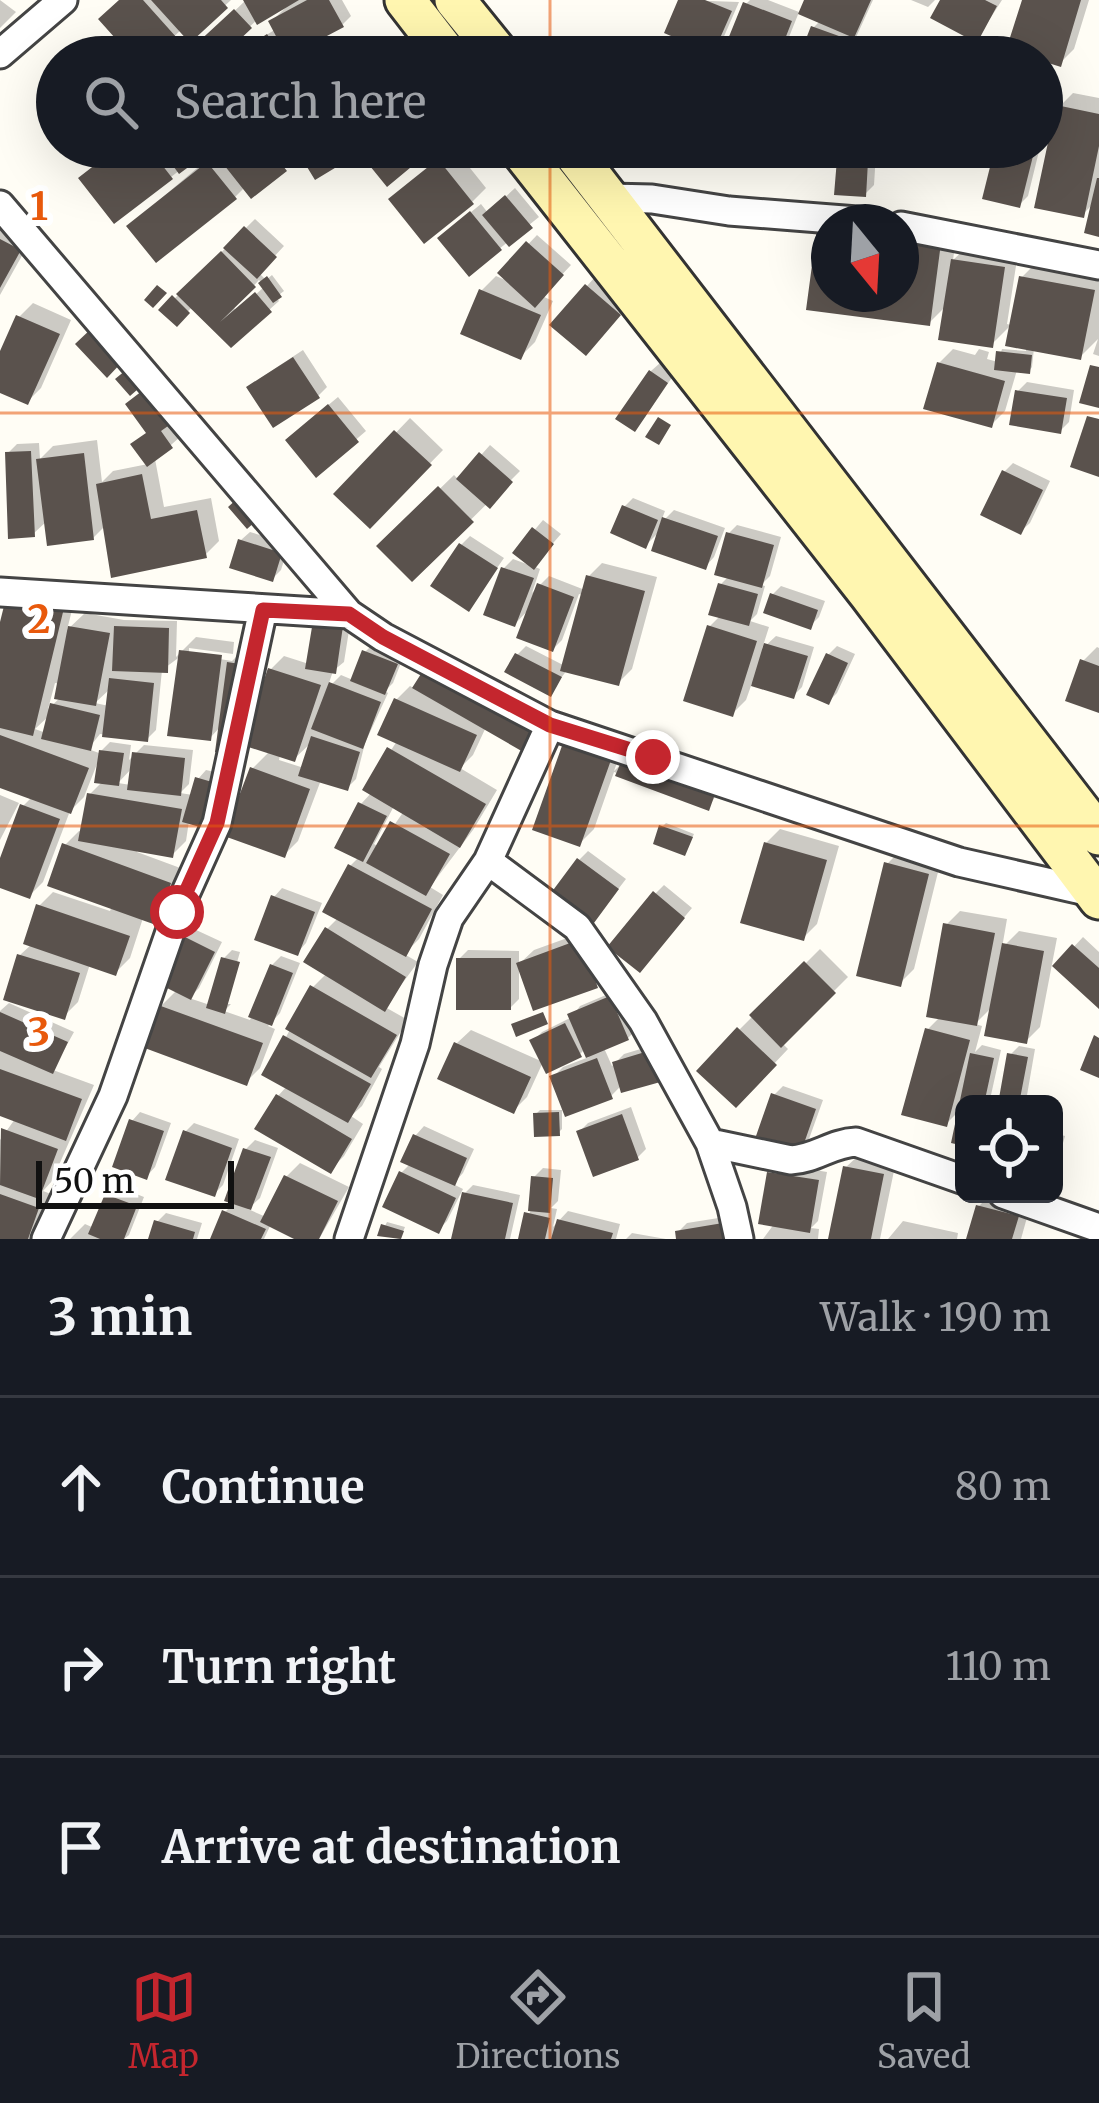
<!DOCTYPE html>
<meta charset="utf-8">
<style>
body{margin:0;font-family:Merriweather,serif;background:#20242c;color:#f1f3f6}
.controls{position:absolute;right:36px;bottom:36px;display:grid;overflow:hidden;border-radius:18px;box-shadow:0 12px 48px #0002}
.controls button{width:108px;height:108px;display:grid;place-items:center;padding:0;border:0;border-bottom:3px solid #363941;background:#171b24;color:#f1f3f6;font:60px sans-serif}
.compass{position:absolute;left:811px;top:204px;width:108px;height:108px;border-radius:50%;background:#171b24;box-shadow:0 12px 48px #0002;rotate:162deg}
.scale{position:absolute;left:36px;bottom:30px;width:198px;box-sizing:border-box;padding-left:12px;border:6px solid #111;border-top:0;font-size:33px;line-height:42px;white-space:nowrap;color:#111;-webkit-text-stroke:9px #fff;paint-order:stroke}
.stop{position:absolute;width:36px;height:36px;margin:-27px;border:9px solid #c4262e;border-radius:50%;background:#fff}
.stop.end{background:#c4262e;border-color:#fff;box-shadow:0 3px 12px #0008}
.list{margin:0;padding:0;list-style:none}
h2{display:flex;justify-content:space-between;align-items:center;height:156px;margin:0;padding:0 48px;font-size:51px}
h2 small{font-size:39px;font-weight:400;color:#9ea1a6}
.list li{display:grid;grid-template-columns:78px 1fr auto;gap:36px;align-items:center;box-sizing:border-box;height:180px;padding:0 48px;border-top:3px solid #363941}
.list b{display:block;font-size:45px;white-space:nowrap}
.list em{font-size:39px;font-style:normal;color:#9ea1a6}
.icon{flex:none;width:66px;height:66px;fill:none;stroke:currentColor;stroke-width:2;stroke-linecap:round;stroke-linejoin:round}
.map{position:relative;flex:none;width:1099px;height:1239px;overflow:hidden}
.search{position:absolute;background:#171b24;box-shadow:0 12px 48px #0002;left:36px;right:36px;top:36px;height:132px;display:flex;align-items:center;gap:30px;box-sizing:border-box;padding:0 42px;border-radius:66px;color:#9ea1a6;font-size:45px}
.sheet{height:696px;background:#171b24}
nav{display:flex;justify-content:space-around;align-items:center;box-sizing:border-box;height:168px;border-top:3px solid #363941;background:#171b24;font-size:33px;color:#9ea1a6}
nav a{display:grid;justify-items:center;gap:6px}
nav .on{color:#c4262e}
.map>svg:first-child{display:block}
.shadow{fill:#0003;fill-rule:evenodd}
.building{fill:#5a524d}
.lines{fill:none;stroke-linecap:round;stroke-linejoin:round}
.street-casing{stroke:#444;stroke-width:33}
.secondary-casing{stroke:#333;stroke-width:45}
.street{stroke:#fff;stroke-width:27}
.secondary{stroke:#fff6b0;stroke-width:39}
.route{stroke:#c4262e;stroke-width:15}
.grid{fill:none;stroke:#e8590c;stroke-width:3;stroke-opacity:0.55}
.grid-label{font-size:39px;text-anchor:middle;font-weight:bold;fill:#e8590c;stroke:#fff;stroke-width:12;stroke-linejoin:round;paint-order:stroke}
</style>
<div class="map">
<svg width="1099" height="1239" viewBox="0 0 1099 1239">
<rect width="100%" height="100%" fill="#fffdf5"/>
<!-- shadow -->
<path class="shadow" d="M0 0 16 12 0 28Z
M123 0H231L190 38 182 29 152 57H136Z
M246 0H342L351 16 342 25 292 51 296 57H231L276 29 272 21 286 7 258 19 217 57H208L198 46Z
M681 0 739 2 722 41 713 50Z
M750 0H768L799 12 781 57H753L746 4Z
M808 0H873L847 57H803L814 27 821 20Z
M911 0H935L928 7Z
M943 0H1002L977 39Z
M1025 0H1089L1074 49 1060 63 1010 48Z
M383 45 387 51 383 55 363 57Z
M1073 93 1099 98V234L1094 203 1083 214 1059 107Z
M118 147H173L176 151 182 147 208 148 171 177 82 178Z
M222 147H311L285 168 245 187 235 197 144 213Z
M998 147H1040L1028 196 1019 205 986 197Z
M454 148 486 188 472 202 406 185Z
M849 151 876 153 874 185 865 194 840 160Z
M515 188 539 217 469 273 450 229 481 204 488 213Z
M838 211 958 225 953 260 968 246 1018 253 1007 324 1011 325 992 344 947 305 929 323 810 307 820 229ZM829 222H901V294H829Z
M0 218 33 236 0 295Z
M255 219 284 246 259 273 266 280 272 275 284 291 276 297 279 301 231 344 193 306 177 323 163 310ZM259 280 264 287 237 311 234 308Z
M537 235 571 265 542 296 553 301 535 342 521 356 482 290 496 276 510 282 501 273Z
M1035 264 1099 275V356L1093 354 1098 339 1080 357 1034 348 1032 367 1029 371 1017 370 1005 411 991 425 939 363 953 349 975 355 979 349 989 352 987 359 998 362 1002 349 1026 351 1021 278Z
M595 277 628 305 595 344 587 286Z
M33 303 71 320 41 388 27 402 0 390V359L19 317Z
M303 350 327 387 318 396 259 379Z
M660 363 675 373 643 420 651 371Z
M1027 382 1074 390 1069 422 1060 431 1018 391Z
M152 384 180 437 155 459 164 507 211 498 219 541 205 555 106 525 93 538 47 521 33 534 8 453 17 444 39 443 40 459 53 446 97 440 102 482 113 471 148 464 149 432 137 396Z
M338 397 366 431 317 473 297 431Z
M410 418 443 450 370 525 337 494Z
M490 445 520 471 412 578 381 546 454 475 459 480Z
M1013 463 1050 481 1030 523 1021 531 1004 472Z
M633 498 665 511 660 524 674 510 725 528 714 557 706 566 661 530 646 545 624 507Z
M543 520 561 534 533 566 540 569 532 593 549 576 585 590 588 577 602 563 657 577 632 669 618 683 567 670 550 693 517 655 526 646 565 666 583 595 579 594 562 640 553 649 531 607 515 624 504 568 513 559 532 566 516 552Z
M737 525 781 537 770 576 761 585 765 586 757 614 750 621 769 627 762 649 776 636 814 647 802 687 793 696 752 683 746 700 732 714 710 626 721 615 720 585 729 576 728 534Z
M250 532 289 544 281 570 272 579 241 540Z
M470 536 504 558 469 608 461 545Z
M781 586 825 601 819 617 810 626 772 595Z
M76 594 67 630 85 613 124 620 177 621 176 657 196 637 234 642 233 654 189 648V654L232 661 239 654 248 655 221 726 210 738 181 656 162 670 156 730 147 739 100 734 88 749 99 753 110 742 131 745 129 760 144 745 193 750 189 784 180 793 193 795 198 779 206 770 219 773 208 815 199 824 189 821 186 841 172 855 138 849 137 852 183 869 169 908 155 922 143 918 130 958 116 972 90 964 78 1002 64 1016 20 955 32 944 39 906 53 892 110 911 112 906 65 845 79 831 83 832 90 794 103 781 97 764 84 797 70 811 43 882 29 896 0 885V867L23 806 32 797 0 785V635ZM55 683 60 684 61 697 48 709ZM111 688 109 706 95 703ZM51 714 46 733 35 729ZM133 767 131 785 118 783Z
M351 618 344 662 333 671 327 689 341 675 353 680 365 652 374 643 404 655 393 683 385 691 388 693 365 743 356 779 347 788 321 780 298 841 284 855 252 769 270 751V670L284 656 309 664ZM313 741 304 768 279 760 280 755 294 759Z
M837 646 855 654 837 693 828 702V655Z
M1097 647 1099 648V709L1083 661Z
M410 686 486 727 473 755 460 768 497 790 473 830 430 887 443 895 419 939 404 954 418 962 385 1007 408 1020 379 1067 382 1069 362 1106 351 1116 363 1124 344 1156 330 1170 278 1096 287 1086 286 1037 313 987 327 973V929L339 917 350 866 359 857 361 804 372 792 366 789 397 741 396 700ZM394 806 404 811 379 847 374 844Z
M566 745 623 746 614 771 633 753 722 785 709 807 614 772 594 829 580 843Z
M0 795 19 803 0 840Z
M666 823 694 834 685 853 662 827Z
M780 829 839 846 817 924 803 938 766 843Z
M901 850 941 860 914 969 900 983 887 864Z
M588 851 626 879 599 914 579 860Z
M664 885 692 908 648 960 656 893Z
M282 888 322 903 306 943 298 952 274 897Z
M960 911 1007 919 1002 948 1019 931 1057 938 1040 1027 1026 1041 993 1006 975 1024 982 1026 975 1052 982 1045 1001 1050 989 1104H964V1143L962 1108 946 1124 928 1029 940 1017 946 925Z
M595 928 610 971 596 985 519 964V999L510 1008 459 959 468 950 519 951V964L534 950Z
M194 929 222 942 199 988 189 998 210 1005 223 959 232 950 240 952 225 1004H231L224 1011 250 1020 272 965 281 956 300 963 280 1013 268 1026 275 1029 260 1068 246 1082 160 1007 177 990 185 938Z
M1083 937 1099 952V1002L1056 966Z
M820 949 848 977 782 1043 788 1049 736 1104 739 1030Z
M620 989 637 1029 628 1038 604 1048 612 1066 624 1054 664 1042 611 1096 553 1077 563 1067 589 1057 585 1049 580 1054 533 1041 542 1032 572 1017 580 1006Z
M9 1003 74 1032 53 1070 94 1085 52 1181 43 1191 51 1194 34 1239H0V1140L15 1119 0 1113V1011Z
M471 1030 543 1062 527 1097 513 1111 457 1043Z
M1019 1046 1035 1049 1026 1101 1001 1104 1010 1055Z
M783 1086 823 1100 809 1139 800 1148 774 1095Z
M631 1107 646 1149 637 1158 579 1132 588 1123Z
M540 1110H562V1129L558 1133 536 1114Z
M140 1112 171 1123 155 1167 147 1176 132 1121Z
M194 1123 239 1139 223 1185 214 1194 185 1132Z
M424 1126 474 1149 463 1173 453 1184 463 1189 447 1221 438 1230 401 1173 411 1163 416 1135Z
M1054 1133 1065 1136 1054 1175Z
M255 1140 278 1148 260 1198 248 1209 266 1217 286 1177 300 1163 349 1187 319 1239H301L271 1224 264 1239H213L225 1212 235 1202 246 1149Z
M860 1154 896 1161 880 1239H831L845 1168Z
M779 1164 827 1172 818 1221 811 1228 819 1229 818 1239H763L774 1224 770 1173Z
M543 1168 561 1170 558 1201 551 1208 557 1209 553 1227 568 1211 620 1224 616 1239H521L531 1209 534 1177Z
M473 1185 520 1195 510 1239H454L464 1194Z
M116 1186 144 1197 129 1235 124 1239H70L85 1224 94 1228 107 1195Z
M991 1194 1031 1203 1021 1239H969L978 1207Z
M166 1213 202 1223 197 1239H151L157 1222Z
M731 1216V1239H679L678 1232 687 1223Z
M903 1221 958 1233 957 1239H888Z
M387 1222 405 1227 400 1239 381 1234Z
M632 1233 666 1239H626Z"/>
<!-- building -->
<path class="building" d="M119 0H143L177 38 156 57H132L98 19Z
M151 0H221L228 8 190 43Z
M243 0H299L257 25Z
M307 0H329L344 27 287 57 268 21Z
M678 0H705L732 11 713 54 664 33Z
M804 0H871L854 38 798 14Z
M940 0H985L997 6 977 43 930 18Z
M1022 0H1081L1061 67 1042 61V57L1006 50Z
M743 2 792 21 778 57H744L724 49Z
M234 9 252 28 221 57H204L194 46Z
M811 26 850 40 844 57H799Z
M267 34 282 57H232Z
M1056 105 1099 114V146L1084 218 1034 208Z
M118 147H148L173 179 114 224 78 178Z
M179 147H201L206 154 179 174 166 156Z
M219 147H268L287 171 251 199 213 151Z
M285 147H316L295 162Z
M328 147H353L358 154 315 180 304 162Z
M362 147H423L428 153 387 187 357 150Z
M995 147 1035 148 1020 208 982 199Z
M438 159 474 204 424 244 388 199Z
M837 159 868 161 866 197 834 195Z
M207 162 237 199 156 263 126 226Z
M1097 178H1099V237L1084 233Z
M505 195 533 228 509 247 482 215Z
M470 211 502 250 469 277 437 238Z
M244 226 277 257 257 279 223 248Z
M817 228 829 229V294H901V238L941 243 930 326 806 310Z
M0 239 21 250 0 288Z
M526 241 564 275 535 308 497 273Z
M221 251 256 287 220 322 255 292 272 312 231 348 176 294Z
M951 259 1005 267 993 348 938 340Z
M267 276 282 297 273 303 258 283Z
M1019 276 1095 290 1081 360 1005 346Z
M585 284 621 315 586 356 549 325Z
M157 285 167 293 153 308 144 300Z
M479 289 541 315 521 360 460 334Z
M172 295 190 313 177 327 158 310Z
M16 315 60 334 28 405 0 393V351Z
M92 328 123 361 107 378 75 344Z
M996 351 1032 355 1030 374 994 370Z
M293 357 320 398 273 428 246 387Z
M937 362 1005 381 992 428 923 409Z
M1090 365 1099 367V408L1079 403Z
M131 366 145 383 130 396 115 379Z
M649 370 668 383 635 432 615 419Z
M1015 390 1067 398 1061 434 1009 425Z
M142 391 168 426 161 431 173 448 147 467 130 444 146 433 125 404Z
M328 404 359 442 316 478 285 440Z
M1087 416 1099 419V477L1070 467Z
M658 417 671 425 659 445 645 437Z
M394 430 432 465 370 529 333 494Z
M31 451 35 537 8 539 5 452Z
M479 452 513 482 490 509 456 479Z
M84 453 94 540 47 546 36 459Z
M1002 470 1043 490 1021 535 980 515Z
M142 474 151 519 197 510 207 558 111 578 96 484Z
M438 486 474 522 412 582 376 546Z
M238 498 257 520 247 529 228 507Z
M622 505 658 520 646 549 610 533Z
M662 517 718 536 706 570 651 551Z
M532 527 554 544 534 570 512 553Z
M726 532 774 545 762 588 714 575Z
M238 539 282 553 273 582 229 568Z
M459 543 498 568 469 612 430 586Z
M501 567 534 578 515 627 483 615Z
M586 575 645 591 619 686 560 671Z
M537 583 574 597 553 652 516 638Z
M718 583 758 594 749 626 708 615Z
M770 593 818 610 811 630 763 613Z
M7 594 64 608 33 736 0 728V622Z
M313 621 343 626 336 674 305 669Z
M707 625 757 641 733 717 683 701Z
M68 626 110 633 96 706 54 699Z
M114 626 169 628 168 673 112 671Z
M764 643 808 656 794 699 751 686Z
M179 650 222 655 211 741 167 736Z
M362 650 398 664 385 695 350 681Z
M515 653 562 677 551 697 504 672Z
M826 653 848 663 829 705 806 695Z
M1080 659 1099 666V713L1065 701Z
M227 662 240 664 228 754 215 752Z
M426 666 538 731 525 753 412 688Z
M268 668 321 685 295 762 242 745Z
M109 678 154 683 148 742 102 737Z
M329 682 381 702 363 749 311 729Z
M394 698 477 735 460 772 377 735Z
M50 703 100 715 91 751 41 739Z
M0 735 89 768 71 814 0 788Z
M311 736 360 752 348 791 298 776Z
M563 743 611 760 580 847 532 830Z
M387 747 486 804 460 848 362 790Z
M99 750 124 753 119 786 94 783Z
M132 752 185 758 181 796 127 790Z
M622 760 715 794 709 811 615 776Z
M250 767 310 789 285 858 224 836Z
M195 777 212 782 200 827 182 822Z
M87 793 182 809 173 858 78 841Z
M358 802 387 816 363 862 334 848Z
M20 804 60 819 30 899 0 888V858Z
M390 821 450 854 426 896 366 863Z
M659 825 693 837 685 856 653 844Z
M764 842 827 860 804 941 740 923Z
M62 843 171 883 156 925 47 886Z
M577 858 619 889 591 927 548 897Z
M884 862 929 874 901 987 856 976Z
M348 864 432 909 406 957 322 912Z
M653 891 685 918 640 973 607 947Z
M271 895 315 912 298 956 254 940Z
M36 904 130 936 116 976 23 944Z
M943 923 995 933 977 1026 926 1017Z
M325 927 406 977 385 1012 303 962Z
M183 936 215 952 191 1000 159 984Z
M581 939 598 988 533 1011 516 963Z
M1002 943 1044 951 1027 1044 984 1036Z
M1072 944 1099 968V1009L1052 966Z
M17 954 80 973 65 1020 3 1000Z
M221 957 240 962 225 1014 206 1008Z
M456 958H511V1010H456Z
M804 961 836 993 781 1048 749 1015Z
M270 964 293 973 272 1026 248 1017Z
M310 985 397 1035 371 1078 285 1029Z
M610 996 629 1040 586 1058 567 1014Z
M158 1005 263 1043 247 1086 142 1047Z
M0 1012 68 1042 53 1074 0 1051Z
M543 1012 548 1024 516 1037 511 1024Z
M565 1023 582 1057 546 1074 529 1040Z
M737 1027 777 1065 736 1108 696 1071Z
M925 1028 970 1040 947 1127 901 1115Z
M283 1035 371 1084 348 1123 261 1075Z
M1094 1035 1099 1038V1078L1080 1070Z
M454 1042 531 1077 514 1114 437 1079Z
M655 1049 664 1081 621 1093 612 1062Z
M970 1053 994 1058 984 1104H964V1146L951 1143Z
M1007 1053 1028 1057 1019 1104H998Z
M597 1058 613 1099 565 1117 549 1076Z
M0 1069 82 1099 66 1141 0 1116Z
M771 1093 816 1109 801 1152 756 1136Z
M276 1094 352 1139 331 1174 254 1129Z
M559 1112 560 1136 534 1137 533 1113Z
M622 1114 639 1160 593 1177 576 1131Z
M129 1119 164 1131 147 1180 112 1167Z
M1 1128 58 1149 39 1199 0 1185Z
M183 1130 232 1148 215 1197 165 1180Z
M413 1134 467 1158 455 1186 400 1162Z
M243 1148 271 1157 251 1210 224 1201Z
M843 1166 884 1174 871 1239H828Z
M399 1171 456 1198 439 1234 382 1207Z
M767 1172 819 1180 810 1233 758 1224Z
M284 1175 338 1201 319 1239H294L260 1222Z
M531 1176 553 1178 550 1213 528 1211Z
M462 1192 513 1203 505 1239H451Z
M0 1194 39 1208 28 1239H0Z
M105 1194 137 1206 124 1239H100L88 1234Z
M976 1205 1019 1216 1012 1239H966Z
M222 1210 266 1229 261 1239H210Z
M524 1212 550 1218 545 1239H518Z
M557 1219 613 1233 611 1239H551Z
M154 1220 195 1232 193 1239H148Z
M723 1223 726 1239H676L675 1231Z
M381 1224 404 1231 401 1239 377 1236Z"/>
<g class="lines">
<defs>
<path id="street" d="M0 54 63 0
M610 198 652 199 729 211 870 222
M0 205 349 614 383 637 550 725 959 862 1095 893
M901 226 1099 265
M0 592 349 614
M488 861 577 927 643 1021 710 1143 732 1207 739 1239
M710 1143 791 1160C815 1159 832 1143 856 1142L964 1180
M1003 1194 1099 1228
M46 1239 113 1096 177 912 217 823 263 609
M349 1239 415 1044 433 965 449 918 488 861 550 725"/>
<path id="secondary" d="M405 0 449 57
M455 0 501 57
M518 147 869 594 1099 899
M569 147 1099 835"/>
</defs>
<!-- street casing -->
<use href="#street" class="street-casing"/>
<!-- secondary casing -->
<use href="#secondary" class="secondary-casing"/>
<!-- street -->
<use href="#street" class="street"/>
<!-- secondary -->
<use href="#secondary" class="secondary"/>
</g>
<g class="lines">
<!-- route -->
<path class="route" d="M177 912 217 823 263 610 349 614 383 637 550 725 653 757"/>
</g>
<!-- grid -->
<path class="grid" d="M550 0V57M550 147V1239M0 413H1099M0 826H1099"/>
<g class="grid-label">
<text x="39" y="220">1</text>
<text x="39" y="633">2</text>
<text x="39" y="1046">3</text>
</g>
</svg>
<div class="controls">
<button><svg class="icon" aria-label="locate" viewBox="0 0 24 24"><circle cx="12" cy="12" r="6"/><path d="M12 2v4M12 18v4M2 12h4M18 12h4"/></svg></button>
</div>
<svg class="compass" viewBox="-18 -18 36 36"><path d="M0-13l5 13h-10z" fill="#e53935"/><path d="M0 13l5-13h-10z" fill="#9ea1a6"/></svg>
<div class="scale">50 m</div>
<div class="stop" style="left:177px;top:912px"></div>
<div class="stop end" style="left:653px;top:757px"></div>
<div class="search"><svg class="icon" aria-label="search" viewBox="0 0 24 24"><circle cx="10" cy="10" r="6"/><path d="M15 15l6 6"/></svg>Search here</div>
</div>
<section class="sheet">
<h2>3 min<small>Walk · 190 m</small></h2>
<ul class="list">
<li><svg class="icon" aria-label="ahead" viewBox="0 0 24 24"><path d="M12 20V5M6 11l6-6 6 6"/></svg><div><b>Continue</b></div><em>80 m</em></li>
<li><svg class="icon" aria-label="right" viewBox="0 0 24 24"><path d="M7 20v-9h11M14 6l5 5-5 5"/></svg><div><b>Turn right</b></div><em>110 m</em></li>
<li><svg class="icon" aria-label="arrive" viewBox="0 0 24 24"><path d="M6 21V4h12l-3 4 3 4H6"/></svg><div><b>Arrive at destination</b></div></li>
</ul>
</section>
<nav>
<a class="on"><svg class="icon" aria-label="map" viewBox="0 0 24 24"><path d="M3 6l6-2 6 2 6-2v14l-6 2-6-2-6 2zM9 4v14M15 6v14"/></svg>Map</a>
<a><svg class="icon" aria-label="directions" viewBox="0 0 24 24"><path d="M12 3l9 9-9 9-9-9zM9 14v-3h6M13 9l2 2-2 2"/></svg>Directions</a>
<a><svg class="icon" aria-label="saved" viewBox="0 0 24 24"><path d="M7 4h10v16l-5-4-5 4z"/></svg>Saved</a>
</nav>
